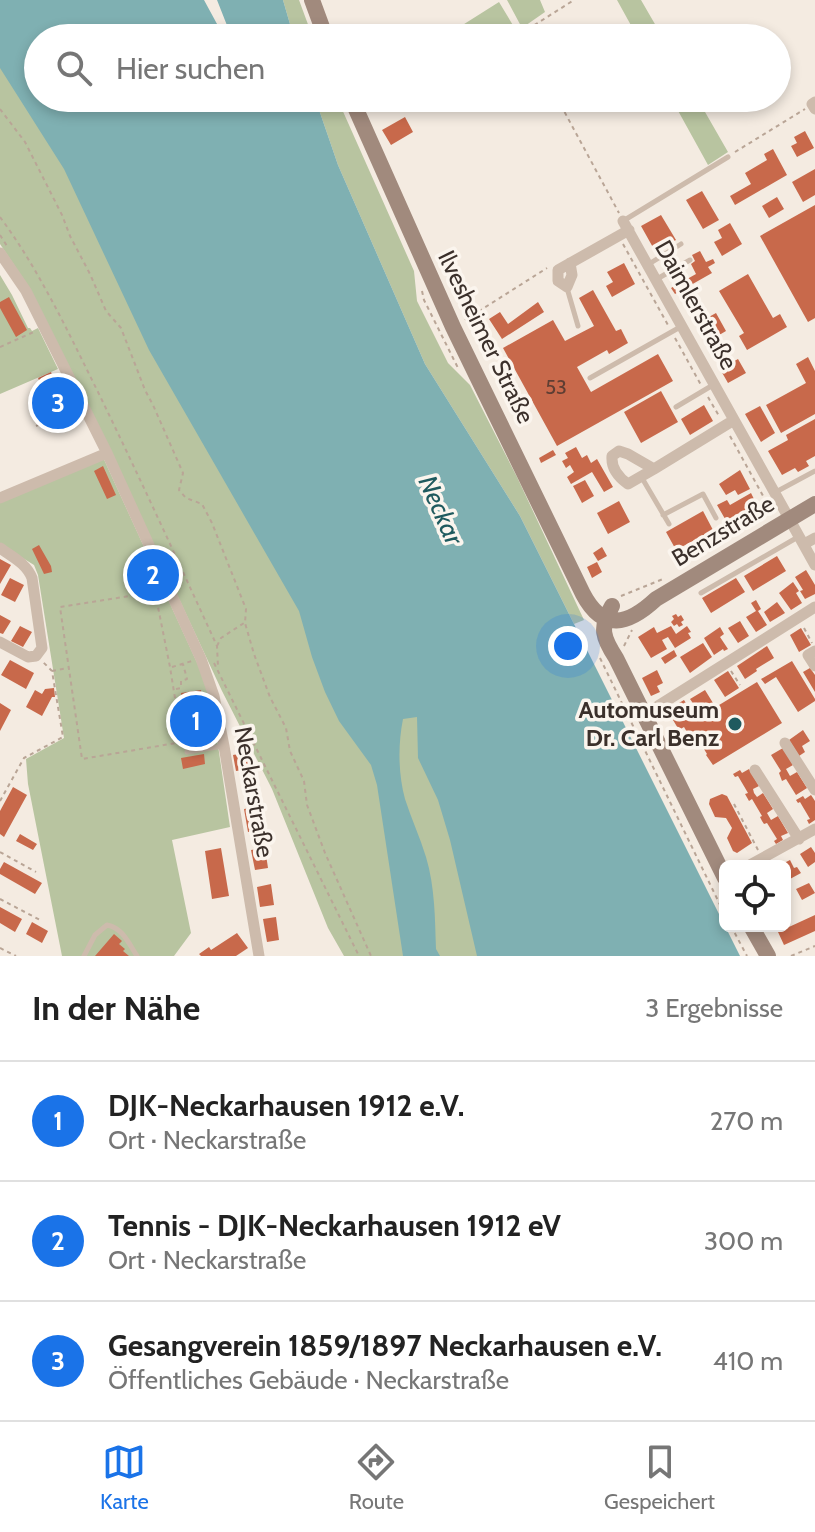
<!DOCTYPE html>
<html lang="de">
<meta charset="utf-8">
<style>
body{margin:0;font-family:Cabin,sans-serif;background:#f2f2f2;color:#222}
.controls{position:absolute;right:24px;bottom:24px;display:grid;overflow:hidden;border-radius:12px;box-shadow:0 4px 12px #0003}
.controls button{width:72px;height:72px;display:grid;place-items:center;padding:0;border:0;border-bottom:2px solid #e0e0e0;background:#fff;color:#222;font:40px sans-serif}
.you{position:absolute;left:568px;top:646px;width:28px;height:28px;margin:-20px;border:6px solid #fff;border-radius:50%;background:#1a73e8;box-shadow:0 0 0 12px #1a73e833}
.badge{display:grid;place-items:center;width:52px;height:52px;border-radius:50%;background:#1a73e8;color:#fff;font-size:26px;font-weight:700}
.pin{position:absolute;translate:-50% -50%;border:4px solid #fff;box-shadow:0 2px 8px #0006}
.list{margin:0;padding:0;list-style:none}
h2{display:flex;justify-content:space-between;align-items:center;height:104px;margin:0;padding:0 32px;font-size:34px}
h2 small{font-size:26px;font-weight:400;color:#767676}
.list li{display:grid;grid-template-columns:52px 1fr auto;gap:24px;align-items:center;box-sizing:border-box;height:120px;padding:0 32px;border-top:2px solid #e0e0e0}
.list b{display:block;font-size:30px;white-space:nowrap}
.list p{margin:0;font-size:26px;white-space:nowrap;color:#767676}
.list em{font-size:26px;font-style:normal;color:#767676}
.icon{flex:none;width:44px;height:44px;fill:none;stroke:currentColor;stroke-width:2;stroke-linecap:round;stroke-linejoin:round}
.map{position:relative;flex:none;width:815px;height:956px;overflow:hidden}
.search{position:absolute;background:#fff;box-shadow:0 4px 12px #0003;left:24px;right:24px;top:24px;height:88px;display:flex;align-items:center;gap:20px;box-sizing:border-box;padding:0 28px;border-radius:44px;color:#767676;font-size:30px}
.sheet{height:464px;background:#fff}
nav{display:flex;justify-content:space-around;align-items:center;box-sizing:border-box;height:112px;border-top:2px solid #e0e0e0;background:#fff;font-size:22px;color:#767676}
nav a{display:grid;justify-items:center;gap:4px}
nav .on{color:#1a73e8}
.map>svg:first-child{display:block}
.green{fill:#b8c4a0}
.water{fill:#7fb0b2}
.building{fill:#c8694b}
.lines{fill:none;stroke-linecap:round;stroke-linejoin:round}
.path{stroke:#b9a596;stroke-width:2;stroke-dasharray:4 4;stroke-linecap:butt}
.lane{stroke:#cdbbac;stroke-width:5}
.street{stroke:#cdbbac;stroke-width:11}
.secondary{stroke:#a18a7d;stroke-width:16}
.poi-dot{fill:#1f5a5e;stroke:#fbf5ee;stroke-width:3}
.labels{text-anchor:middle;stroke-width:7;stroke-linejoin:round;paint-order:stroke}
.number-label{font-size:20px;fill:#5e3e33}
.street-label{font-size:24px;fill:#3b302b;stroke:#fbf5ee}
.poi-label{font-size:24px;font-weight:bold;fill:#3b302b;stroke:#fbf5ee;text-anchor:end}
.water-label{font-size:26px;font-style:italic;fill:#1f5a5e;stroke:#fbf5ee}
</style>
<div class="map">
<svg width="815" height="956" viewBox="0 0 815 956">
<rect width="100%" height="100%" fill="#f4ebe1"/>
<!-- green -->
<path class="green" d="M0 0 38 38V98L668 956H344L328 928 272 789 222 691 103 436 30 289 0 244Z
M283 0H299L313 38H294Z
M507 0H540L545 12 522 28Z
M617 0H641L663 38H638Z
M499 2 514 27 513 34 506 38H442Z
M315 98H337L414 271 417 301 448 363 470 385 517 477 584 620 574 624 520 516 425 364 338 165Z
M671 98H697L728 152 708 165Z
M0 275 12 295 28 328H30L32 331 38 328 58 369 0 394Z
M102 455 210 691 230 827 172 840 191 933 174 956H62L28 784 26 759 64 738 38 575 34 565 0 544V501Z"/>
<!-- water -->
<path class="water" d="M0 0H204L223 35 227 36 230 33 217 0H283L294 38H38V98H315L338 165 425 364 520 516 740 956H477L450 840 438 800 418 758 417 717 403 719C398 744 398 773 405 799 411 818 420 837 426 857 435 887 435 919 436 949L440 956H403L377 785 371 765 339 721 325 692 312 657 299 611 149 350 64 169 0 68Z"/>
<!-- building -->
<path class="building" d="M405 117 413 132 391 145 382 130Z
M805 131 814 148 797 157 791 146 797 143 794 137Z
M773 149 787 175 735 205 730 196 751 184 745 173 767 160 764 154Z
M815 169V195L803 202 792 182Z
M702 191 719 220 703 229 686 200Z
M777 197 784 209 769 218 762 206Z
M815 205V318L808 322 760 236Z
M661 215 676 240 655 251 641 226Z
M730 223 742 244 722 256 714 242 722 238 718 230Z
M700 251 706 262 713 259 715 263 708 267 712 273 675 294 671 288 696 274 691 264 695 261 692 255Z
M624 263 635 284 612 297 606 286 613 282 607 272Z
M748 274 773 318 780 314 787 327 747 350 739 336 744 333 719 291Z
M593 290 616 331 621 329 628 343 609 354 607 350 577 367 591 392 658 354 673 381 557 446 503 348 553 320 565 341 594 326 579 298Z
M9 297 27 330 16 337 0 308V302Z
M538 302 544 312 502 339 489 319 500 312 508 324Z
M716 313 726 331 709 341 698 323Z
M808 357 815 371V414L781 433 766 405 806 383 796 364Z
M738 359 746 373 728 383 720 369Z
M51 372 67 409 54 415 38 378Z
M661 391 678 422 641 443 624 412Z
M704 405 713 421 690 435 681 419Z
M760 406 775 433 761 442 745 414Z
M815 419V456L806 461 809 466 798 472 795 468 782 475 768 451 788 440 786 435Z
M576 447 582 458 587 455 591 463 597 459 613 487 604 492 592 472 571 484 567 477 574 472 570 465 566 468 562 461 568 458 565 453Z
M553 450 556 455 541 463 539 458Z
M103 466 116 495 107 499 94 471Z
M740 470 750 489 738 495 735 490 726 495 719 484Z
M585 480 594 496 582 503 573 486Z
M751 493 758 507 728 524 717 505 727 500 730 505Z
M619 501 630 522 608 534 597 513Z
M703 511 713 530 676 550 666 532Z
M39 545 51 566 52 572 44 574 32 549Z
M602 547 607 556 598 561 593 553Z
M777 556 786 571 753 591 744 576Z
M0 559 11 565 0 584Z
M597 562 602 572 592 578 587 567Z
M153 565 163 585 151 588 146 567Z
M806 570 815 585V594L805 599 800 591 803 590 795 577Z
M10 578 24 585 15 602 1 595Z
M736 578 745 592 711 613 702 598Z
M793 582 799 591 796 593 802 603 791 610 779 593Z
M756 600 761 609 758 611 767 625 756 632 746 617 756 611 751 603Z
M777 602 785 613 770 622 764 612Z
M676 614 678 617 681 615 684 620 681 622 683 625 679 627 677 624 674 626 671 622 674 619 672 616Z
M0 615 11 621 3 634 0 633Z
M740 621 749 636 738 643 728 628Z
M20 626 32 632 23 647 11 641Z
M671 626 676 634 687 626 691 632 688 633 691 638 675 648 668 637 662 640 667 649 651 658 638 637 654 627 657 633Z
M720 627 724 634 720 637 728 649 724 651 723 649 714 655 704 638Z
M801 628 811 645 799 652 790 635Z
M703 643 712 657 690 673 680 657Z
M767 646 774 658 756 669 757 671 745 679 737 666Z
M674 650 677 656 665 664 661 658Z
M10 660 34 673 26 689 1 675Z
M792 661 815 699V701L798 712 776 677 765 684 761 679Z
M810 668 815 675V692L803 672Z
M657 670 663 683 657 686 660 692 651 696 642 678Z
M728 671 739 688 725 697 714 680Z
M757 682 782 723 713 765 706 755 707 754 699 741 694 744 684 727 679 730 667 710 684 700 696 719Z
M54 688 55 697H52L42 716 26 707 35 690 42 694 45 689Z
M201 690 210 748 192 750 181 693Z
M705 690 713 703 699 712 690 699Z
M0 703 11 710 0 731Z
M803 730 810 741 802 746 805 752 799 756 789 740Z
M783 748 793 765 786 769 790 776 797 772 807 788 796 795 786 779 782 781 779 773 781 771 771 755Z
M248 752 252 773 243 775V770L236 771 233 755Z
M204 754 205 764 183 769 181 758Z
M749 769 759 786 753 789 754 793 757 797 763 793 773 809 767 813 771 820 778 816 788 833 781 836 783 840 776 844 774 841 777 839 767 823 764 824 762 821 760 817 762 816 752 799 749 801 745 794 748 793 738 776 735 777 733 774 740 770 742 773Z
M13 787 27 795 4 837 0 834V811Z
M722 794 727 796 752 843 737 853 733 851 727 838 732 828 726 818 715 817 709 804 710 799Z
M811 795 815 801V820L809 824 807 820 810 819 800 802 798 803 796 800 803 796 805 799Z
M257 807 261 830 248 832 244 809Z
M20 834 37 844 33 850 16 841Z
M811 847 815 853V862L808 867 800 854Z
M221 848 229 896 212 899 205 851Z
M265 848 268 868 255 870 251 850Z
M790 860 794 868 797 867 801 873 790 879 787 874 785 875V866H778Z
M4 862 42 883 35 894 0 874V869Z
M809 883 815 893 802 900 796 889Z
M271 884 274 905 260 907 257 887Z
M0 907 22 919 15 932 0 923Z
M815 915V931L784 945 778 932Z
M276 917 279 940 267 942 263 919Z
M32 922 48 931 42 943 26 934Z
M237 933 248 948 236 956H201L199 954 209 947 211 950Z
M114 934 122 941 119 944 125 949 123 951 129 956H95Z"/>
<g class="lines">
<!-- path -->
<path class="path" d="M514 38 574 0
M557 98 619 213
M406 103 414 98
M0 109 25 142 62 215 70 236 90 274 106 311 121 328 145 390 153 405 183 473 179 490 186 498 202 504 212 523 246 609 245 623 254 654 270 697 286 728 290 751 304 781 307 805 325 853 371 956
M735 152 805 109
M0 217C40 271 68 332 98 392 139 476 178 561 217 646L218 667
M0 235 7 246
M623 244 668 325
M422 291 424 300 458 368
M465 320 547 268
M675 338 701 385
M0 347 36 331
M708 397 719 416
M36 426 75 409
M730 436 773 514
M720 525 728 540
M155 592 170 667 182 742 82 759 60 607Z
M621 596 663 579
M804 628 812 643
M217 646 221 638 244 623
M624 646 632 630
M600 658 725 915
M214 663 359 956
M172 667 192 661
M52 671 68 668
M731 671 740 685
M176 689 181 688V681L187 679 183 664
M0 801 24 758 63 737 52 671 43 662
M734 804 758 850
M0 852 36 872
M0 899 42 921
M731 926 747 956
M0 948 16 956
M791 956 815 946"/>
<!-- lane -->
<path class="lane" d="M623 221 728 157
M649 264 681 244
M657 279 690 260
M567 288 578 326
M590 378 682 326
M676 407 713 385
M642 478 669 524
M774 493 815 471
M663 515 703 494 716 518
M701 593 798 537
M187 752 223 746
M84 956 95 935 107 925C123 928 129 944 137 956"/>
<!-- street -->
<path class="street" d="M815 102 812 104 815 109
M623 221 815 565
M0 253 26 291 107 453 201 659 214 696 224 746 259 956
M570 263 572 275 567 287 558 281V270L629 230
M654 469 628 484C618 477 611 468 612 456L619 451 628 454 654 469 734 420
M0 498 107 453
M804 544 815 538
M0 548C12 557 26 563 32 578L42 648 36 656 28 657 0 642
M815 651 808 655 815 666
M658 706 815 607
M785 743 815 790
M755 770 799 839
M748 866 815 829"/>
<!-- secondary -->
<path class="secondary" d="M312 0 326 38
M351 98 453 327 583 594C603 632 628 625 656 599L815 504
M612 606C599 628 603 638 616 658L725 878
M751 926 768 956"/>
</g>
<!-- markers -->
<circle class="poi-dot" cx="735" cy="724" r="8"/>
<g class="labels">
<!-- number labels -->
<g class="number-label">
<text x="556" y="394">53</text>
</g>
<!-- street labels -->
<g class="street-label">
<text transform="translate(696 305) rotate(61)" y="8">Daimlerstraße</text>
<text transform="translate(486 337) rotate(64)" y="8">Ilvesheimer Straße</text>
<text transform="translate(723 531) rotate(-31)" y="8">Benzstraße</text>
<text transform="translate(254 792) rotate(80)" y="8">Neckarstraße</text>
</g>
<!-- poi labels -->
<g class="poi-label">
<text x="719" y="718">Automuseum<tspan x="719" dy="28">Dr. Carl Benz</tspan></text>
</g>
<!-- water labels -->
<g class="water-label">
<text transform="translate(441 510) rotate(66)" y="9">Neckar</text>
</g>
</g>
</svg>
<div class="controls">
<button><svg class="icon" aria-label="locate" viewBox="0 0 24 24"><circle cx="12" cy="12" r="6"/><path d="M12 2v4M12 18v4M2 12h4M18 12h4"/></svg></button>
</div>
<div class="you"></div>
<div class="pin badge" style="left:196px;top:721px">1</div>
<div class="pin badge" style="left:153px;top:575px">2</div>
<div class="pin badge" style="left:58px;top:403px">3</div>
<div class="search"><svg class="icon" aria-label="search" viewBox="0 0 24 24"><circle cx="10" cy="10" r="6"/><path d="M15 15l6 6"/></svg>Hier suchen</div>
</div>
<section class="sheet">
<h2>In der Nähe<small>3 Ergebnisse</small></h2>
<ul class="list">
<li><span class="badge">1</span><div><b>DJK-Neckarhausen 1912 e.V.</b><p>Ort · Neckarstraße</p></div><em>270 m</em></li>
<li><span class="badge">2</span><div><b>Tennis - DJK-Neckarhausen 1912 eV</b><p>Ort · Neckarstraße</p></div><em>300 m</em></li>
<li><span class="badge">3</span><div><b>Gesangverein 1859/1897 Neckarhausen e.V.</b><p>Öffentliches Gebäude · Neckarstraße</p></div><em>410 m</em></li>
</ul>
</section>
<nav>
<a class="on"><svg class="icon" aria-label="map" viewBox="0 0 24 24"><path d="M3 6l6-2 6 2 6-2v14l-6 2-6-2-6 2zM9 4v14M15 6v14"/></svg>Karte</a>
<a><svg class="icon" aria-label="directions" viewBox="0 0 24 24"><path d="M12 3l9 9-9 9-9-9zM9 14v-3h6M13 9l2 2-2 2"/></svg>Route</a>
<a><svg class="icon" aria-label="saved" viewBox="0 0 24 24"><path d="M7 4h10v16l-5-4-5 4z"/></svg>Gespeichert</a>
</nav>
